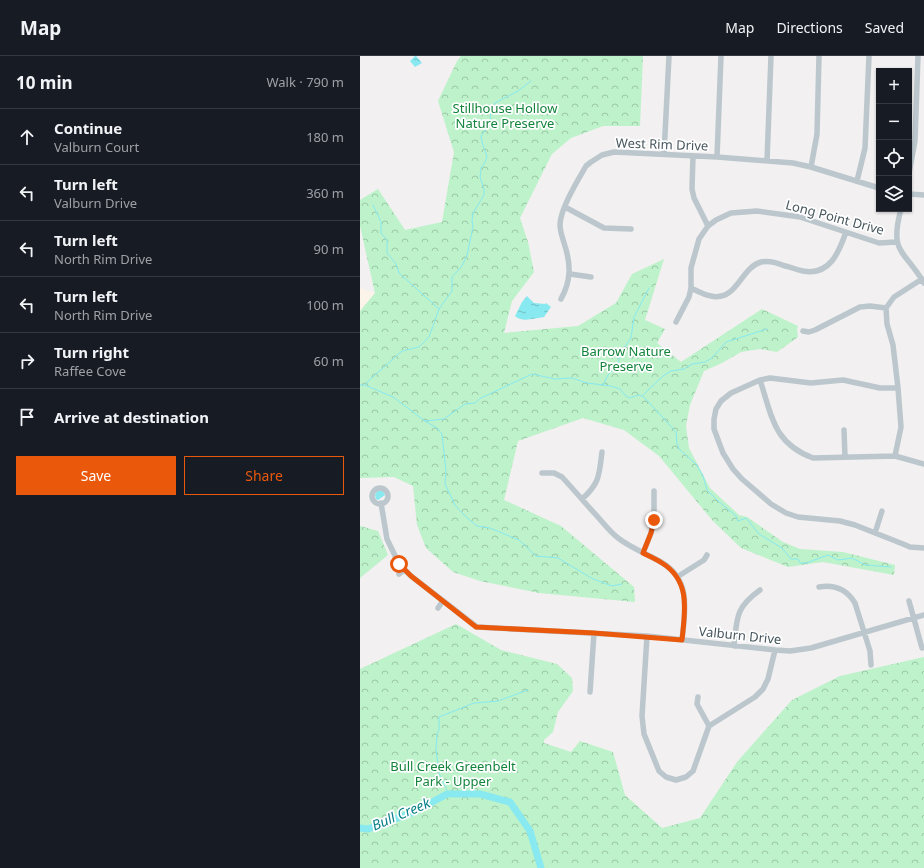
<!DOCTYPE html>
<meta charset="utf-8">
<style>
body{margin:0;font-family:"Noto Sans",sans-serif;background:#242831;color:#f1f3f6}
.controls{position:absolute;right:12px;top:12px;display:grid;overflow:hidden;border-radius:0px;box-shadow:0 1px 3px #0004}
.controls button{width:36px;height:36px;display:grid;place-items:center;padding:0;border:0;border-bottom:1px solid #363941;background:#171b24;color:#f1f3f6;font:20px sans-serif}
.stop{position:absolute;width:12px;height:12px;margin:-9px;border:3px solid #ea580c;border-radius:50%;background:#fff}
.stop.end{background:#ea580c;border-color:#fff;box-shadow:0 1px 4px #0008}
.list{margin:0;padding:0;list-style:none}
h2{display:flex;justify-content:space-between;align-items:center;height:52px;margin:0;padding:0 16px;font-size:17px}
h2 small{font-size:13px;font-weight:400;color:#9ea1a6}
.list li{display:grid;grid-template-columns:26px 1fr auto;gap:12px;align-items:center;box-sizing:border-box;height:56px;padding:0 16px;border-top:1px solid #363941}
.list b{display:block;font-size:15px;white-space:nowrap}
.list p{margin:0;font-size:13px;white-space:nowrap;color:#9ea1a6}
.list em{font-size:13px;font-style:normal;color:#9ea1a6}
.actions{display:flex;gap:8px;padding:12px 16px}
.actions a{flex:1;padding:9px 0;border:1px solid #ea580c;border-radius:0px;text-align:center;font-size:14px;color:#ea580c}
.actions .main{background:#ea580c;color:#fff}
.icon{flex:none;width:22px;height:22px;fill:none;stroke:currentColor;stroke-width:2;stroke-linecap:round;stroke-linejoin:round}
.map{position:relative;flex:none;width:564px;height:812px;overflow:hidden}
header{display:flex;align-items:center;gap:24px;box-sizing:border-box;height:56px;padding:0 20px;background:#171b24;border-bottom:1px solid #363941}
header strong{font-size:19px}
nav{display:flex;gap:22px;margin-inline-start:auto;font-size:14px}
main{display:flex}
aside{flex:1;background:#171b24}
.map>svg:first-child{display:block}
.commercial{fill:#fdf4e9}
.forest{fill:url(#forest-crowns)}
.water{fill:url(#water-ripples)}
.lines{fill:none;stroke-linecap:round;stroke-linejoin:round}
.stream{stroke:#88e9f0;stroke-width:1}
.river{stroke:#88e9f0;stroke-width:7}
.minor{stroke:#bbc7cd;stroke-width:5.5}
.route{stroke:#ea580c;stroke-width:5}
.labels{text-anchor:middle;stroke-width:3.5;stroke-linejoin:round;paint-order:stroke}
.park-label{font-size:13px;fill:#13843c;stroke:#fff}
.street-label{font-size:13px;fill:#47565e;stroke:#fff}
.water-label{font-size:14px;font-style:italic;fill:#08818a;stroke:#fff}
</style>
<header>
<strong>Map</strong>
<nav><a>Map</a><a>Directions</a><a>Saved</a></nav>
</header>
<main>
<aside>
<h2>10 min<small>Walk · 790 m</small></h2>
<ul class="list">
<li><svg class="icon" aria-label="ahead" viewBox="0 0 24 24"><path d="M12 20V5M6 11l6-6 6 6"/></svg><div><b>Continue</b><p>Valburn Court</p></div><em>180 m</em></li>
<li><svg class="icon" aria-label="left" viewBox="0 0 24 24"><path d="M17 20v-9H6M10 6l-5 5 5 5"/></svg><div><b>Turn left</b><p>Valburn Drive</p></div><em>360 m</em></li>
<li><svg class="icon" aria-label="left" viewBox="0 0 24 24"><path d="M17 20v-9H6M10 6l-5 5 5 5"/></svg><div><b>Turn left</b><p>North Rim Drive</p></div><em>90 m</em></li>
<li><svg class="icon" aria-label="left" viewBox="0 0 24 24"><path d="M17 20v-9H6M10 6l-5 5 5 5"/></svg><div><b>Turn left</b><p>North Rim Drive</p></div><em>100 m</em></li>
<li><svg class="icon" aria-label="right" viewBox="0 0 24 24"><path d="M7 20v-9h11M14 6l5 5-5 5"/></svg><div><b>Turn right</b><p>Raffee Cove</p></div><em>60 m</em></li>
<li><svg class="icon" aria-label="arrive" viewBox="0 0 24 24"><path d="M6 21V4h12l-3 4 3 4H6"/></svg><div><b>Arrive at destination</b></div></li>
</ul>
<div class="actions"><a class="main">Save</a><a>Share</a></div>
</aside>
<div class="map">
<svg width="564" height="812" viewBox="0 0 564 812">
<defs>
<pattern id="forest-crowns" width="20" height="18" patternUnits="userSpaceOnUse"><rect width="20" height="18" fill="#bdf2ca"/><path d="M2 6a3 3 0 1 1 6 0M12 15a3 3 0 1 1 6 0" fill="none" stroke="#9bc7a7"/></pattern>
<pattern id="water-ripples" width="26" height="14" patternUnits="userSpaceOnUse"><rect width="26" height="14" fill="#88e9f0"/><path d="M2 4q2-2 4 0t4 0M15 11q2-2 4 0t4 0" fill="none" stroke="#71c0c6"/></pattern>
</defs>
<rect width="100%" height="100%" fill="#f2f0f0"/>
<!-- commercial -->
<path class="commercial" d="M0 232 15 237 0 255Z"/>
<!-- forest -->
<path class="forest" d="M101 0H283L280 70H243L211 82 192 98 160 162 168 186 174 216 152 245 144 277 218 270 256 247 272 218 304 203 285 264 305 273 297 287 321 306 402 253 438 270 437 274 438 281 417 296 400 293 381 296 362 307 344 315 330 349 326 370 329 392 350 432 379 459 387 461 423 486 440 493 483 496 535 509 534 519 463 506 428 511 381 492 352 464 299 400 264 374 223 362 158 385 144 444 201 470 274 531 275 546 179 537 120 525 93 516 66 492 57 469 53 430 34 421 0 422V255L15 237 0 170V144L18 133 45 174 82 166 94 96 78 45 97 5Z
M0 470 18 475 28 499 0 522Z
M96 568 141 594 197 608 212 622 213 635 198 656 193 676 184 684V687L211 696 220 685 253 696 265 739 302 772 340 762 377 706 432 644 480 620 564 601V812H0V613Z"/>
<!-- water -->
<path class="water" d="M55 0H56L62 7 55 11 50 5Z
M167 240 174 247 185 248 186 247 191 251 184 261C175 262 162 267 155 260L162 246Z
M20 434 23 435 25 439 18 444 16 443 15 439 17 435Z"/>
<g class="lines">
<!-- stream -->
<path class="stream" d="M13 149 21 166V177L27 184V197L36 208 39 217 79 253
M0 329H4L42 295 59 291 69 281 79 253 92 235V221L102 210 107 199 113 171 112 165 113 157 124 139V133L120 121 121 112 125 106 127 101 122 86 121 80 130 67 131 53 135 47 158 35 171 25
M5 329 33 341 65 365 77 372 82 378 86 415 85 428 95 449 104 459 117 470 130 472 159 484 176 500 198 502 233 523 252 530 262 528
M243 329 248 319 257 309 262 295 271 282 274 261 289 232
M283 339 303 320 311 315 324 313 332 308 345 306 352 302 366 286 407 273
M65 365 84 363 105 348 115 347 121 342 172 318 195 323 212 322 227 327 251 330 260 333 266 340 270 342 278 339 283 340 316 376 317 388 320 394 336 408 343 420 347 434 358 445 376 460 378 465 386 462 399 478 422 492 431 503H438L440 507H446L468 499 478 504 492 502 505 509 531 511
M89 738 80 720 76 695 77 678 79 674V661L114 647 138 645 168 634"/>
<!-- river -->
<path class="river" d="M0 772 8 773 54 756 87 738H120L150 746 170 775 181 812"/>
<!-- minor -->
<path class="minor" d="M304 98 309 0
M333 100 332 133 334 142 348 170
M357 101 361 0
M407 105 411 0
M451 111 457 78 459 0
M549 117 555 85 558 0
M497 125 505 92 509 0
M549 138 564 139
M205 151 244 172 271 173
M541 153C529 198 544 193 564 227
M210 218 231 221
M331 232C337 235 344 239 351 240 377 246 380 212 401 206 410 204 418 207 425 210 431 211 437 214 443 215 470 220 479 196 486 176
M201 243C211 225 211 209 205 190 203 183 200 176 200 169 200 153 218 124 226 110L231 106 242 99 254 96 357 101 433 107 451 111 519 132
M316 266 329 241 331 232V212L339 183 348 170 356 164 371 157 397 155 440 161 519 187 536 186
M443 275 449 276 455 274 500 251 510 250 526 252
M400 324C412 360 413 387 453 402L535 400 564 408
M538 332H520L483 324 451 327 410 322 400 324 371 337 361 345 356 353 354 363V373L363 397 373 413 382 423 411 448 426 457 438 461 480 465 495 469 543 488 550 491 564 492
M484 374 485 401
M535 400 541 371 538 332 533 289 527 268 526 252 534 241 562 223
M182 417H194L202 421C214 434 225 447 237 460 244 468 250 476 258 482 271 492 287 498 301 506 332 524 325 555 322 584
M12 440a8 8 0 1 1 16 0a8 8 0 1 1-16 0Z
M222 443C240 427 239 419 242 396
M21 447 27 483 39 508 51 520 117 571 287 580 415 594 430 595 451 592 564 559
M515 477 522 455
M283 497 291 477 294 464V435
M39 518 44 514
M317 521 344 504 347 499
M459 531C475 528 487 534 495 547L510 595 511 609
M549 545 562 592
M78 552 82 546
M287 580 282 660 284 678 299 715 306 721 316 724 326 721 333 715 349 670 395 641 403 633 408 623 415 594
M374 590C377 562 375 552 400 534
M230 636 234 577
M338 641 337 648 349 670"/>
</g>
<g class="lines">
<!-- route -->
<path class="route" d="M39 508 51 520 116 571 234 577 322 584C325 555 331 525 302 507 296 503 289 500 283 497L291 477 294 464"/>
</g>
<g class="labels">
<!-- park labels -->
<g class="park-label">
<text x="145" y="57">Stillhouse Hollow<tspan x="145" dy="15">Nature Preserve</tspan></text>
<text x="266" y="300">Barrow Nature<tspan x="266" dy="15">Preserve</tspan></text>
<text x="93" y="715">Bull Creek Greenbelt<tspan x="93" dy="15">Park - Upper</tspan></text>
</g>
<!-- street labels -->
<g class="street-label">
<text transform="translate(302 88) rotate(2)" y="5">West Rim Drive</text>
<text transform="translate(475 161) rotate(15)" y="5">Long Point Drive</text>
<text transform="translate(380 579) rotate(6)" y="5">Valburn Drive</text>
</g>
<!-- water labels -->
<g class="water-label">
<text transform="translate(41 758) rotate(-23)" y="5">Bull Creek</text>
</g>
</g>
</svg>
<div class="controls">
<button>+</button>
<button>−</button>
<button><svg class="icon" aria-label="locate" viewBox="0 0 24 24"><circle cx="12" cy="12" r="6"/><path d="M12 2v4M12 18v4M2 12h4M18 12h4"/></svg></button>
<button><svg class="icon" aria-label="layers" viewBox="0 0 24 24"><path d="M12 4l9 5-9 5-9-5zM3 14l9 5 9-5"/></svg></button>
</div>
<div class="stop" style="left:39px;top:508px"></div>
<div class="stop end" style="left:294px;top:464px"></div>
</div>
</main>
